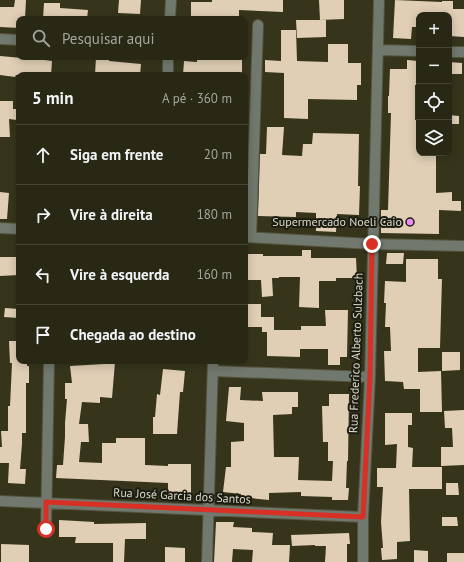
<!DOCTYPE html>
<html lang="pt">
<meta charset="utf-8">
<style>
body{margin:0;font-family:"PT Sans",sans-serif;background:#30301e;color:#f1f3f6}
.controls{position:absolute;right:12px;top:12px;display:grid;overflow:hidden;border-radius:8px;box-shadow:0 2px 10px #0003}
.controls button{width:36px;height:36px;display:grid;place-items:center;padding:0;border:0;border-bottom:1px solid #444434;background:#282815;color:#f1f3f6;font:20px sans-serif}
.stop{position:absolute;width:12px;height:12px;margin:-9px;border:3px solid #d93025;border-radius:50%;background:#fff}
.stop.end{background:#d93025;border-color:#fff;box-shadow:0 1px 4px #0008}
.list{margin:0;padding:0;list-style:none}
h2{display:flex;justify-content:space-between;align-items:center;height:52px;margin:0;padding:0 16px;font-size:17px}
h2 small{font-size:13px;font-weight:400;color:#a5a6a0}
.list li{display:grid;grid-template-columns:26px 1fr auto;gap:12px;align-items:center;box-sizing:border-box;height:60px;padding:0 16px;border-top:1px solid #444434}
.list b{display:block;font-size:15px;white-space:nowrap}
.list em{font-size:13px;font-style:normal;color:#a5a6a0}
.icon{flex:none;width:22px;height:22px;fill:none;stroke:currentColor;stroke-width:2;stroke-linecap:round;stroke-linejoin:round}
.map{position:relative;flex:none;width:464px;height:562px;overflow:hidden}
.search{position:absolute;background:#282815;box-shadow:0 2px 10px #0003;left:16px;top:16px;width:232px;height:44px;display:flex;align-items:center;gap:10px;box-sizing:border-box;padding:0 14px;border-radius:8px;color:#a5a6a0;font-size:15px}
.panel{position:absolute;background:#282815;box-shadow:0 2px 10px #0003;left:16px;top:72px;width:232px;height:292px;border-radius:8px}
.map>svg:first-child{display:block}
.building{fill:#e0cfb5}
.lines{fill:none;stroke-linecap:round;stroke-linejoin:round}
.minor-casing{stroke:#54533c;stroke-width:12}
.minor{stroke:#71786e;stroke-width:10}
.route{stroke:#d93025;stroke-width:5}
.poi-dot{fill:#ef8bf7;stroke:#1c1c11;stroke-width:1.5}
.labels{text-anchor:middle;stroke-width:4;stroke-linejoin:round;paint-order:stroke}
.poi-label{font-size:12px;fill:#dadacb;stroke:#1c1c11;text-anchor:end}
.street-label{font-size:12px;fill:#dadacb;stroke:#1c1c11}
</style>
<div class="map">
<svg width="464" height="562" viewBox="0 0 464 562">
<rect width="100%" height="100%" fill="#36351c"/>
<!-- building -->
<path class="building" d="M15 0H26L25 19H19V28L0 27V7H14Z
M119 0H141L140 14 118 13Z
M212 0H283V12L239 10V19H191V2H212Z
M319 0H344V19L320 20Z
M395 0 442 2V1H453V9H464V37L449 36V15H419V18H416V27H412L411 39 393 38Z
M44 3H60V8L88 10 87 19H43Z
M296 20H326V37L297 38Z
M281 30H296L297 61 328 62V44H348V63H361V85H357V100L308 99V119L284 118V73L265 72V60L281 61Z
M0 56 22 58V57L52 61 51 75H16L15 77 0 75Z
M96 57 109 58V61L141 64 140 75H95Z
M197 57H242V75H183L184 61 197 62Z
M407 60 419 61V85H415V120H419V153H436V193L452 192V201H461V211L439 210V234L381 233V210H388L391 113H388V96H389L390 69H407Z
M449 62 462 63V74H449Z
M0 101H13V109H17V120L9 119 10 137H0Z
M449 115 459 116V124H449Z
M267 127H284L282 155 302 156 303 144H312L313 133 359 134 358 186H360L359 215 337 214 336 232 316 231V213L296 212V217L258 216 260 154H266Z
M0 192 9 193 7 219H0Z
M302 250H311V258H356L357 278H336V281H319V308L299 307 300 277H279V278H272L273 296 262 297 261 280H246V254H263V256H302Z
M387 253H404L403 264H386Z
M0 257H19V275L0 276Z
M406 259H438V279H442L440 348H418V372L441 371 442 412H420V389H404L403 382 385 381 384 351H391L390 327H385L386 303H384L385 281 406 282Z
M245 304H261V317H274V330H301V326H326L325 310H348L347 357H340V365H328V349H300V357L267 356V332H262V327H245Z
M5 308 19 309V318L4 317Z
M9 341H19V361H27V366H29V383H26V433H22V443L20 469H26L25 484 8 483 9 463H0V447H2L1 431H8V406H10L12 363H10Z
M442 352H460V370L442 371Z
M105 361 115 362 112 398 100 397V403L82 402 79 424H88L89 442H81L79 462 102 463V443H116V438H145V465L168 466V464H191V494L168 493V483L56 478 57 465H63L65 437V423L67 399H65V383H72L70 366 104 364Z
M163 369 185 371 183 392H180L177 434H153V417H155L157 394 160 395Z
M229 387H241L240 400 263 401 262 392H298V407H292V414L273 415 274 457H299L298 480 332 481 333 461H328V442H323L322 406H329V394H349L348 461H347L346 488H349L348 500H332V497L301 496V492L269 493V500L241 497V494L223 492 226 467H231V442L244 441V423L226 421Z
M464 410V465L441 466V447H453L452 428H445L444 411Z
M385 413H412V425H408V447L413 448 412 467H442V489H409L410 541 397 542V559L382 560 381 548H383L381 522 383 487H377V468H396L397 444 385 445Z
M446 483H458L459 495H446Z
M442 517H457L458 526H442Z
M59 520 94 522V524L146 523V539H125L124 562H113V543H75L76 537H59Z
M216 522H234L233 527 252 528V532L273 533 272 545H290L289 562H252L253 550 233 549 232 562H214Z
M349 533 350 544H347V562H325L326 546H315V545L292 546 291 535Z
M1 544 29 545V562H1Z
M165 547 185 548V562H165Z
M414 550 428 551V562H414Z
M447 553H464V562H447Z"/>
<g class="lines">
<defs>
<path id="minor" d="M170 19 171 0
M0 39 19 40
M378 50 419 51
M449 52H464
M168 75V57
M0 228 19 229
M245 237 372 244 464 246
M251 237 258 25
M213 371 370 377
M0 501 363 517
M46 529 49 361
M207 562 213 361
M363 562V517L370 377 379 0"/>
</defs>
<!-- minor casing -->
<use href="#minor" class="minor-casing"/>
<!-- minor -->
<use href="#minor" class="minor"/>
</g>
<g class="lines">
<!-- route -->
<path class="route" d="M46 529V502L363 517 370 377 372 244"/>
</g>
<!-- markers -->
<circle class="poi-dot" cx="410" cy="222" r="4"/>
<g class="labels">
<!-- poi labels -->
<g class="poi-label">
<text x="402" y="226">Supermercado Noeli Caio</text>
</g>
<!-- street labels -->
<g class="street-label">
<text transform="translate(356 353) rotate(-88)" y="4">Rua Frederico Alberto Sulzbach</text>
<text transform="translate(182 496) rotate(3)" y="4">Rua José Garcia dos Santos</text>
</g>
</g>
</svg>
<div class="controls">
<button>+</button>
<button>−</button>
<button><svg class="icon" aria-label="locate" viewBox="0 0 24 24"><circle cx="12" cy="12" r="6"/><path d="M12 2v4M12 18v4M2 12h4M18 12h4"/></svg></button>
<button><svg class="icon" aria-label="layers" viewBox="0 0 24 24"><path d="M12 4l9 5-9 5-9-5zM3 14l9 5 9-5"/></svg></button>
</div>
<div class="stop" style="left:46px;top:529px"></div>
<div class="stop end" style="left:372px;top:244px"></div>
<div class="search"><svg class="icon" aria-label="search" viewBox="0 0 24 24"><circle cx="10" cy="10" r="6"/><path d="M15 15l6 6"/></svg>Pesquisar aqui</div>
<section class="panel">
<h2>5 min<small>A pé · 360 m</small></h2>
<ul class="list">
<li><svg class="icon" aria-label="ahead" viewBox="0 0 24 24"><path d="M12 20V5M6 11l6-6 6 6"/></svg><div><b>Siga em frente</b></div><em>20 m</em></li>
<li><svg class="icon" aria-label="right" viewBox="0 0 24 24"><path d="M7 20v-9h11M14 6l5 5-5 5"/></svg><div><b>Vire à direita</b></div><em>180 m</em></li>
<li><svg class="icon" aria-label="left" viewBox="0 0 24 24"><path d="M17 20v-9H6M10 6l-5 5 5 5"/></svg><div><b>Vire à esquerda</b></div><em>160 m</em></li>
<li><svg class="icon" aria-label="arrive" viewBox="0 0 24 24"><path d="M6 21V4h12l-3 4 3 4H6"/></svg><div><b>Chegada ao destino</b></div></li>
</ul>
</section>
</div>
